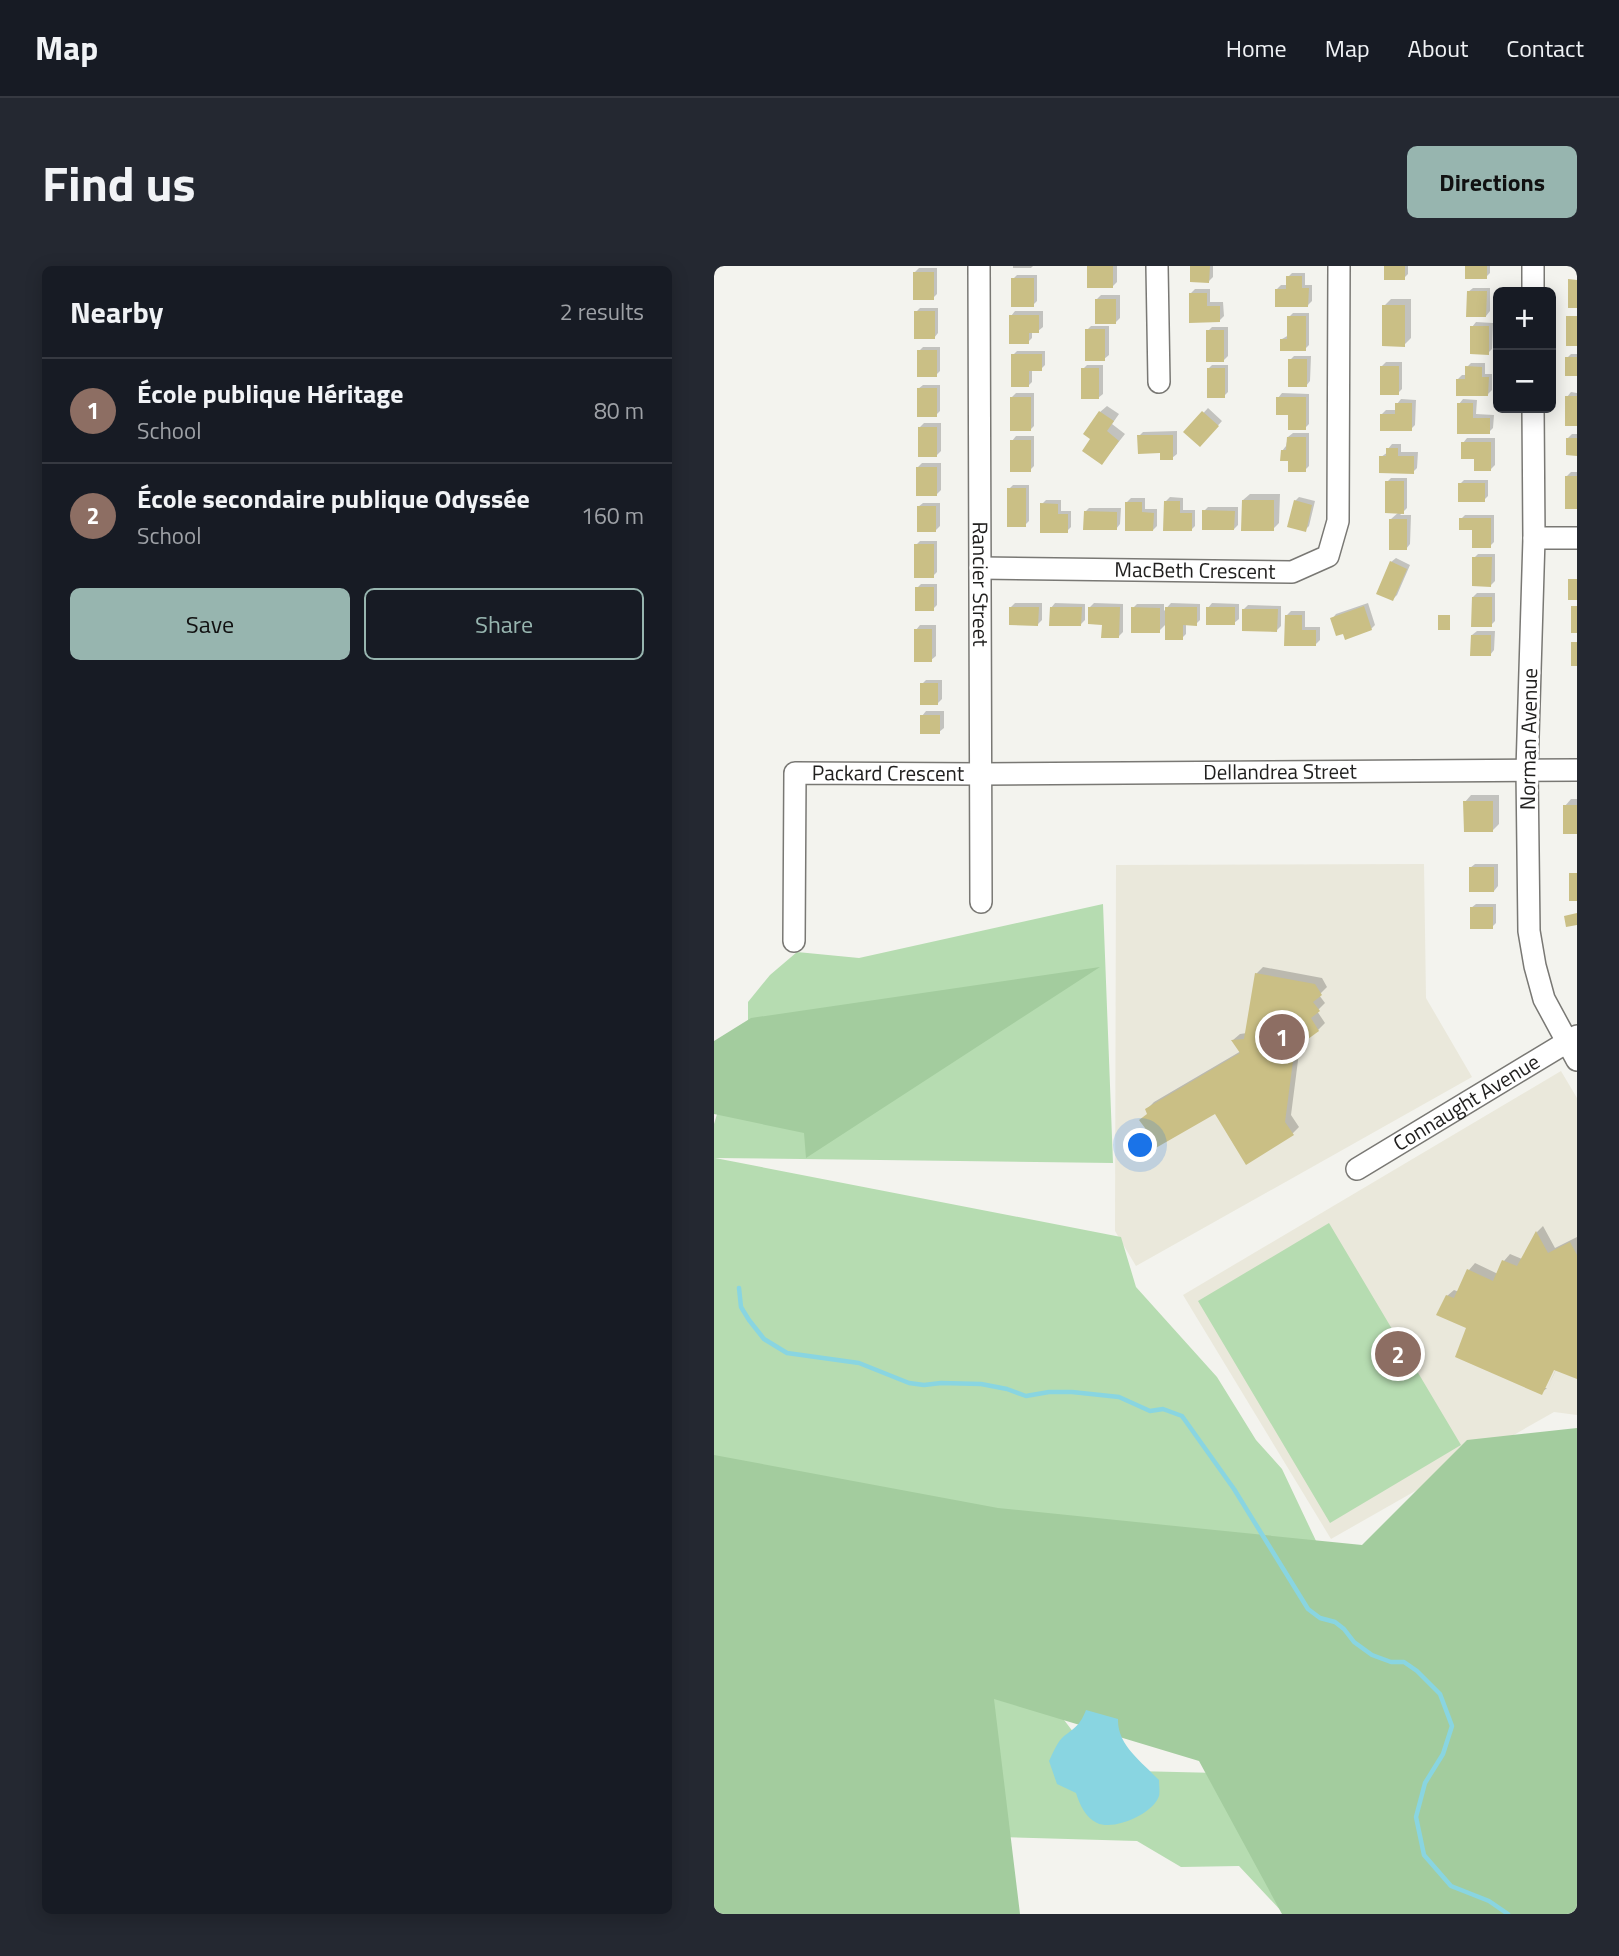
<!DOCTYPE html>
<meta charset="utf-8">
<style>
body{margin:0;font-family:"Titillium Web",sans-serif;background:#242831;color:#f1f3f6}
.controls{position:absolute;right:21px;top:21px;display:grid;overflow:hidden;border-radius:10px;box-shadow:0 4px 18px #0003}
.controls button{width:63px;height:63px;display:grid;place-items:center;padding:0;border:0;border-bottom:2px solid #363941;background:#171b24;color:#f1f3f6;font:35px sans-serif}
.you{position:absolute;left:427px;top:880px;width:24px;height:24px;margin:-18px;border:5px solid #fff;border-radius:50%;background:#1a73e8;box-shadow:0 0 0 10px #1a73e833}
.badge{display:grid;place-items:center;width:46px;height:46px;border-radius:50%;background:#97b5af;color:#fff;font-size:23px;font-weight:700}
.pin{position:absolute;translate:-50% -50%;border:4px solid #fff;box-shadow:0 2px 7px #0006}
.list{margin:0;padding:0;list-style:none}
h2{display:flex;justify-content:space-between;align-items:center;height:91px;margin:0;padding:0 28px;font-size:30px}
h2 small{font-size:23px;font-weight:400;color:#9ea1a6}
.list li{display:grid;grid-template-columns:46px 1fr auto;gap:21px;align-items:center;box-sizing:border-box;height:105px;padding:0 28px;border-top:2px solid #363941}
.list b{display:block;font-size:26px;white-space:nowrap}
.list p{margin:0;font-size:23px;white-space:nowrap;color:#9ea1a6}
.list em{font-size:23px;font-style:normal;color:#9ea1a6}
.actions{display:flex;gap:14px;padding:21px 28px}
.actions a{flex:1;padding:16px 0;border:2px solid #97b5af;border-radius:10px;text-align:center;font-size:24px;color:#97b5af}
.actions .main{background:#97b5af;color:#111}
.map{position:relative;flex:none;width:863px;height:1648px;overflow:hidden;border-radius:10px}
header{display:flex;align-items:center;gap:42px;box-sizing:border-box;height:98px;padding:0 35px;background:#171b24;border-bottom:2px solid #363941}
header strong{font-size:33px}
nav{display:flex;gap:38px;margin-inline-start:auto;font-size:24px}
.intro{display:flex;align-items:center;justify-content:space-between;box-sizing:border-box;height:168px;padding:0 42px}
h1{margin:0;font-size:49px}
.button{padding:18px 32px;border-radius:10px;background:#97b5af;color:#111;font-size:24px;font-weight:700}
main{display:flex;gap:42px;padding:0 42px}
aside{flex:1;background:#171b24;border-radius:10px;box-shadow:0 4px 18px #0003}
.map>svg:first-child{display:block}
.built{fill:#eae8db}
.green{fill:#b6dcb1;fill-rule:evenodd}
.forest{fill:#a3cc9e}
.water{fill:#89d5e1}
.shadow{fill:#0003}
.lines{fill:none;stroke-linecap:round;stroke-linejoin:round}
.stream{stroke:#89d5e1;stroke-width:4.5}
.building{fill:#cabf85}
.minor-casing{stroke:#797874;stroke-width:24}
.minor{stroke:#fff;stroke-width:21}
.labels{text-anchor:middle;stroke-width:6;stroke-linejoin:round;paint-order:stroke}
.street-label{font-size:21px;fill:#21201f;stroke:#fff}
</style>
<header>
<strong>Map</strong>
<nav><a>Home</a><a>Map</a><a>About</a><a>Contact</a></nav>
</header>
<div class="intro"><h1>Find us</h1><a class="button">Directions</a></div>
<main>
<aside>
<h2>Nearby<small>2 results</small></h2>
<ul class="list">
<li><span class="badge" style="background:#8d6e63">1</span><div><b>École publique Héritage</b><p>School</p></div><em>80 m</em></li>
<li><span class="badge" style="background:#8d6e63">2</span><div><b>École secondaire publique Odyssée</b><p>School</p></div><em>160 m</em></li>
</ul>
<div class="actions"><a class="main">Save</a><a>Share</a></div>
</aside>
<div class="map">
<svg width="863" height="1648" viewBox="0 0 863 1648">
<rect width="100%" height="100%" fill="#f3f3ee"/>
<!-- built -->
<path class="built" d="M710 598 712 732 758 811 422 1000 401 965 402 599Z
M847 805 863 832V1149L840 1146 617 1273 469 1029Z"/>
<!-- green -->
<path class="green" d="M389 638 399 897 1 892 407 971 422 1021 503 1111 542 1174 568 1203 612 1296 570 1648 525 1600 467 1601 423 1575 284 1571 0 1410V858L22 785 34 764V736L56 709 83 686 145 692ZM347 1450 546 1508 421 1505 376 1488Z
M615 957 747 1179 616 1257 484 1035Z"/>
<!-- forest -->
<path class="forest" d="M386 701 92 892 90 867 0 848V775L37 752Z
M863 1162V1648H568L485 1495 280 1433 306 1648H0V1189L284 1242 648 1279 753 1174Z"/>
<!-- water -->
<path class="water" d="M372 1444 404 1453C403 1479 428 1496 445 1514 445 1518 446 1526 445 1530 439 1548 400 1565 383 1557 371 1551 366 1539 362 1527L343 1518 335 1495C339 1487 343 1476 350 1470 362 1461 366 1459 372 1444Z"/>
<!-- shadow -->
<path class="shadow" d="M299 0H319L317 2H299Z
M375 0H403V16L399 20Z
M478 0H499V11L495 15Z
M672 0H694V8L690 12Z
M753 0H776V7L772 11Z
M205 2H223V28L219 32 201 6Z
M578 7H591V19H598V35L594 39 563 23 567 19H574V11Z
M303 9H323V35L319 39 299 13Z
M759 22H776V45L772 50 754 26Z
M481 23H496V36H509L510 50 506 54 476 28Z
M387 29H406V52L402 56 383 33Z
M677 33H697V72L690 79 670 40Z
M206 42H224V67L220 72 202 46Z
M301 45H329V61L324 65H318V72L314 76 297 50Z
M579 47H595V79L591 83 568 73 575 69V51Z
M762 56 779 57 778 83 774 87 758 61Z
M377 60H395V89L390 93 373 64Z
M498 61H514V90L510 94 494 65Z
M209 81H226V105L222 109 205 85Z
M303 85H331V99L327 103H318V116L314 120 299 89Z
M857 88H863V108L853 92Z
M580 90H597L596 115 592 120 576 94Z
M672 96H688V123L684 127 668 100Z
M757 97H771V108H778V124L774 128 744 113 748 109H753V101Z
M373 99H389V128L384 132 369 103Z
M498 99H514V126L510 130 494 103Z
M209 119H226V145L222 149 204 123Z
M857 126 863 127V159L853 131Z
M302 127H320V160L316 164 298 131Z
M568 127 595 128V158L591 162 564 132Z
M687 133 702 134 701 159 697 163 668 148 672 144H683V138Z
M749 133 763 134 762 148 780 149 779 162 775 166H744L745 138Z
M393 140 405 148 398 158 411 168 388 197 386 146Z
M494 142 508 155 486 179 472 166Z
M210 157H227V185L223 189 206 161Z
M463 165V188L458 192 425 170 429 166Z
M579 167H595V200L591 204 576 193 568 185 572 180 574 171Z
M858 168H863V188L854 172Z
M302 170H320V200L316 204 298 175Z
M753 172H781V199L777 203 762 191 749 177Z
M678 178H687V186H704L703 202 699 206 667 191 674 186V183Z
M208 197H227V224L223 228 204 201Z
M857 206H863V241L853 210Z
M677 212H693V242L686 249H697L696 278 692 283 677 253 685 246 673 216Z
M750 214H774V230L770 234 746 218Z
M299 219H315V255L311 259 295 223Z
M536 228H566L565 257 559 263 529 234Z
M456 231 469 232V244H481V260L477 264 451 236Z
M585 231 601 235 595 260 591 264 581 235Z
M417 232H431V243H443V260L439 264 413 236Z
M332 234H347V245H357V261L353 265 328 238Z
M209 237H226V260L222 264 204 241Z
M494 241H524V259L520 263 490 245Z
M375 242H407L406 258 402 263 371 246Z
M751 249H780V276L776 280 747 253Z
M206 275H223V306L219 310 202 279Z
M764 288H781V315L777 319 760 292Z
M682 292 696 299 683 329 679 333 677 296Z
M207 318H223V339L219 343 203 322Z
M763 327H781V355L777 359 759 331Z
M301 337H328V354L324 358 297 341Z
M341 337 371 338V354L367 358 337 342Z
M380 337 409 338V366L405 370 376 341Z
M457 337 486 338V354L482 358H472V368L468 372 452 358 445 365 419 342 423 338H450V345Z
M498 337 525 338V353L520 357 494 342Z
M654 337 661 359 657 363 618 353 622 348Z
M534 339 567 340V360L563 364 530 343Z
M577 345H591V361H606V374L602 378 573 349Z
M206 359H222V390L217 394 202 364Z
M763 365H781L780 384 776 389 758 369Z
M212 414H228V433L224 437 208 418Z
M212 445H230V462L225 466 208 450Z
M757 529H785V558L779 564 751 536Z
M857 533H863V566L851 540Z
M761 598H784V620L780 625 756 602Z
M762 638H782V657L778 661 757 642Z
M549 701 608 712 613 721 605 729 611 737 603 745 611 757 604 764 587 771 577 849 585 861 579 867 532 896 502 846 434 873 438 869 433 843 440 836 527 785 519 774 526 768 533 767 542 708Z
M829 960 841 982 863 971V1111L842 1103 834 1121 845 1097 842 1095 829 1122H833L827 1127 754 1061 733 1030 740 1024 745 1026 755 1004 761 997 784 1008 790 995 796 988 808 993 823 966Z"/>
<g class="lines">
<!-- stream -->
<path class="stream" d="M25 1022 27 1041 35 1054 50 1073 73 1087 145 1097 195 1117 210 1119 227 1117 267 1118 293 1123 312 1130 335 1126H358L405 1131 436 1145 449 1143 468 1150 520 1223 594 1343 606 1352 621 1356 630 1363 640 1376 658 1389 677 1396H690L703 1405 726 1428 738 1460 729 1488 711 1517 702 1551 710 1589 737 1620 775 1635 794 1648"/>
</g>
<!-- building -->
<path class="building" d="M373 0H399V22H373Z
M476 0H496L495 17 476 16Z
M670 0H691V14H670Z
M751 0H773V13H751Z
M199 6H220V34H199Z
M572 10H588V22H595L594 41H561V23H572Z
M297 12H320V41H297Z
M854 13 863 14V42H854Z
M753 25H773L772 51H752Z
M475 27H493V40H506V56L475 57Z
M381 33H402V58H381Z
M668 39H691V81L668 80Z
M200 45H221V73H200Z
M295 49H325V67H315V78H295Z
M573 50H592V85H566V73H573Z
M852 50H863V80H852Z
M756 60H775V89L756 88Z
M371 63H391V95H371Z
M492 64H510V96H492Z
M203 84H223V111H203Z
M297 88H328V105H315V121H297Z
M851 91H863V110H851Z
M574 93H593V121H574Z
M666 100H685V129H666Z
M751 100 768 101V111H775L774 130H742V113H751Z
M367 102H385V133H367Z
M493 102H511V132H493Z
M203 122H223V151H203Z
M851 130H863V160H851Z
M296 131H317V165H296Z
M562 131H592V164H574V149H562Z
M681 137H698V165H666V148H681Z
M743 137H759V152H776V168H743Z
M385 145 400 155 393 165 405 175 388 199 368 185 376 173 369 168Z
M488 145 505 160 486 181 469 166Z
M204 161H223V191H204Z
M423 169H459V194H446V187L424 188Z
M573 171H592V206H574V195H566L567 184H572Z
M852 172H863V190L852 189Z
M296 174H317V206H296Z
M747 176H777V205H760V193H747Z
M672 182H684V190H700V208L665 207V190H672Z
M202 201H223V230H202Z
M851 210H863V243H851Z
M671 215H690V248L671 247Z
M744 217H771V236H744Z
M293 222H312V261H293Z
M528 234H560V265H527Z
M580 234 598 239 592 266 573 261Z
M450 235H466V247H478V265H449Z
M411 236H428V246L440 247 439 265H411Z
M326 237 344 238V248H354V267H326Z
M203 240H222V266H203Z
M488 244 521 245 520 264H488Z
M370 245 403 246V264H369Z
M745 252H777V282H758V264H745Z
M675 253H693V284H675Z
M200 278H220V312H200Z
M758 291H778L777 321 758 320Z
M676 295 693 303 679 335 662 328Z
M854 313H863V334H854Z
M201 321H220V345H201Z
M758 331H778V361H757Z
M650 340 658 364 631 374 629 368 622 370 616 352Z
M857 340H863V367H857Z
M295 341H325L324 360 295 359Z
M336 341H368L367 360H335Z
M374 341H406L405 372H387L388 359 374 358Z
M417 341 446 342V367H417Z
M451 341H483V360L469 359V374H451Z
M492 341H521V359H492Z
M528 343H564L563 366 528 365Z
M571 349H588V364H602V380H570Z
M724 349H736V364H724Z
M200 363H218V396H200Z
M757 369H777V390H756Z
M857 376H863V400H857Z
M206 417H224V439H206Z
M206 449H226V468H206Z
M749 535H779V566H750Z
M849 539H863V568H849Z
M755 601H780V626H755Z
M855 607H863V635H855Z
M756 641H779V663H756Z
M863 647V659L852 661 850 650Z
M541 707 601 718 608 729 599 736 606 745 597 752 605 765 594 773 582 772 571 856 580 869 532 899 501 848 440 883 432 872 437 870 425 854 433 848 431 843 526 787 517 774 530 773Z
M822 965 834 987 856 976 863 989V1113L840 1104 828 1129 741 1091 752 1062 722 1049 732 1029 740 1032 753 1003 779 1015 788 994 803 1000Z"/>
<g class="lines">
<defs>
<g id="minor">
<path id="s1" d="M265 0 267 636"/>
<path d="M443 0 445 116"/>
<path d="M819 0V26"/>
<path d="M819 142 820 272 813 504 815 665 821 700 830 733 863 794"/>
<path d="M820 272H863"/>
<path id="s2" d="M266 302 578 306 614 290 624 255 625 0"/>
<path id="s3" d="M80 675 81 507 268 508 863 504"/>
<path id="s4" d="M643 903 863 770"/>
</g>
</defs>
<!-- minor casing -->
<use href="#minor" class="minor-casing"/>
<!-- minor -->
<use href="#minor" class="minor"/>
</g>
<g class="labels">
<!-- street labels -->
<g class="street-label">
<text dy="7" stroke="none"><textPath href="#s2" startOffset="215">MacBeth Crescent</textPath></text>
<text dy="7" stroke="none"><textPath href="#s1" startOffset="318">Rancier Street</textPath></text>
<text transform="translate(815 473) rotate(-89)" y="7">Norman Avenue</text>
<text dy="7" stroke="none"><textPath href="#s3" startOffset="653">Dellandrea Street</textPath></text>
<text dy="7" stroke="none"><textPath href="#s3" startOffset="261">Packard Crescent</textPath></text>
<text dy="7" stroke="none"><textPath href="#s4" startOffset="128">Connaught Avenue</textPath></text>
</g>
</g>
</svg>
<div class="controls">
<button>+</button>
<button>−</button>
</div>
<div class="you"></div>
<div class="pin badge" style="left:568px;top:771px;background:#8d6e63">1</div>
<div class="pin badge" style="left:684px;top:1088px;background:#8d6e63">2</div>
</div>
</main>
